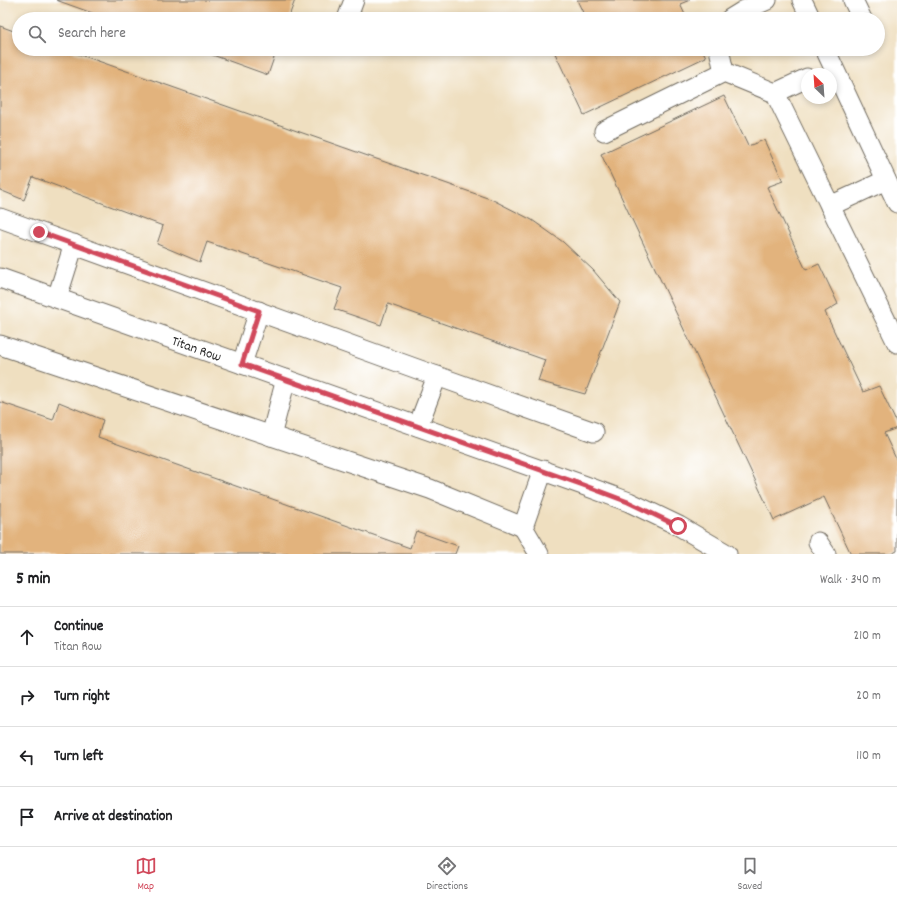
<!DOCTYPE html>
<meta charset="utf-8">
<style>
body{margin:0;font-family:Dekko,sans-serif;background:#f6f6f6;color:#202124}
.compass{position:absolute;left:801px;top:68px;width:36px;height:36px;border-radius:50%;background:#fff;box-shadow:0 2px 6px #0003;rotate:335deg}
.stop{position:absolute;width:12px;height:12px;margin:-9px;border:3px solid #d1495b;border-radius:50%;background:#fff}
.stop.end{background:#d1495b;border-color:#fff;box-shadow:0 1px 4px #0008}
.list{margin:0;padding:0;list-style:none}
h2{display:flex;justify-content:space-between;align-items:center;height:52px;margin:0;padding:0 16px;font-size:17px}
h2 small{font-size:13px;font-weight:400;color:#757577}
.list li{display:grid;grid-template-columns:26px 1fr auto;gap:12px;align-items:center;box-sizing:border-box;height:60px;padding:0 16px;border-top:1px solid #e0e0e0}
.list b{display:block;font-size:15px;white-space:nowrap}
.list p{margin:0;font-size:13px;white-space:nowrap;color:#757577}
.list em{font-size:13px;font-style:normal;color:#757577}
.icon{flex:none;width:22px;height:22px;fill:none;stroke:currentColor;stroke-width:2;stroke-linecap:round;stroke-linejoin:round}
.map{position:relative;flex:none;width:897px;height:554px;overflow:hidden}
.search{position:absolute;background:#fff;box-shadow:0 2px 6px #0003;left:12px;right:12px;top:12px;height:44px;display:flex;align-items:center;gap:10px;box-sizing:border-box;padding:0 14px;border-radius:22px;color:#757577;font-size:15px}
.sheet{height:292px;background:#fff}
nav{display:flex;justify-content:space-around;align-items:center;box-sizing:border-box;height:56px;border-top:1px solid #e0e0e0;background:#fff;font-size:11px;color:#757577}
nav a{display:grid;justify-items:center;gap:2px}
nav .on{color:#d1495b}
.map>svg:first-child{display:block}
.building{fill:#e2b37d}
.lines{fill:none;stroke-linecap:round;stroke-linejoin:round}
.minor-casing{stroke:#706a5f;stroke-width:21}
.minor{stroke:#fff;stroke-width:19}
.route{stroke:#d1495b;stroke-width:5}
.labels{text-anchor:middle;stroke-width:3;stroke-linejoin:round;paint-order:stroke}
.street-label{font-size:14px;fill:#2b2b2b;stroke:#fff}
</style>
<div class="map">
<svg width="897" height="554" viewBox="0 0 897 554">
<rect width="100%" height="100%" fill="#fff"/>
<filter id="ink" filterUnits="userSpaceOnUse"><feTurbulence type="fractalNoise" baseFrequency=".025" numOctaves="2"/><feDisplacementMap in="SourceGraphic" scale="8" xChannelSelector="R" yChannelSelector="G"/><feConvolveMatrix kernelMatrix="1 2 1 2 8 2 1 2 1" color-interpolation-filters="sRGB"/></filter>
<filter id="wash" filterUnits="userSpaceOnUse"><feTurbulence type="fractalNoise" baseFrequency=".012" numOctaves="4" result="noise"/><feDisplacementMap in="SourceGraphic" scale="16" xChannelSelector="R" yChannelSelector="G"/><feGaussianBlur stdDeviation="0.9" result="paint"/><feColorMatrix in="noise" values="0 0 0 0 0 0 0 0 0 0 0 0 0 0 0 0 0 1.4 0 .05"/><feComposite in="paint" operator="in"/></filter>
<g filter="url(#wash)">
<rect width="100%" height="100%" fill="#efdfc0"/>
<g id="blocks">
<!-- building -->
<path class="building" d="M56 0H295L288 19H109Z
M577 0H690L680 4 687 19H586Z
M0 26 19 33V49H64L493 200 532 220 563 242 593 270 620 302 585 394 538 381 545 360 388 304 381 325 334 309 342 288 207 242 200 262 157 244 163 226 33 177 24 200 0 190Z
M196 49H277L268 75Z
M553 49H702L706 57 584 115Z
M724 96 748 146 764 140 783 181 767 187 806 270 819 264 838 304 825 312 863 392 879 386 897 424V428L884 433 897 461V551L891 554H851L824 497 774 520 601 154Z
M0 402 53 420 59 402 103 420 98 437 410 548 416 531 458 546 455 554H0Z"/>
</g>
</g>
<g filter="url(#ink)">
<use href="#blocks" fill-opacity="0" stroke="#706a5f" stroke-width="1"/>
<g class="lines">
<defs>
<g id="minor">
<path d="M802 0 811 19"/>
<path d="M853 0 862 19"/>
<path d="M347 19 354 0"/>
<path d="M730 19 743 11 767 0"/>
<path d="M719 49 724 72"/>
<path d="M825 49 897 203"/>
<path d="M807 78 775 93 897 343"/>
<path d="M604 131 724 72 775 93"/>
<path d="M830 206 886 180"/>
<path d="M0 218 420 370 594 432"/>
<path id="s1" d="M0 278 583 485 629 502 679 526 727 554"/>
<path d="M57 298 74 244"/>
<path d="M0 345 430 489 523 527 543 470"/>
<path d="M242 364 259 311"/>
<path d="M418 426 437 376"/>
<path d="M271 436 286 379"/>
<path d="M523 527 539 554"/>
<path d="M818 542 826 554"/>
</g>
</defs>
<!-- minor casing -->
<use href="#minor" class="minor-casing"/>
<!-- minor -->
<use href="#minor" class="minor"/>
</g>
</g>
<g class="lines" filter="url(#ink)">
<!-- route -->
<path class="route" d="M39 232 259 311 242 364 583 485 628 502 678 526"/>
</g>
<g class="labels">
<!-- street labels -->
<g class="street-label">
<text dy="5" stroke="none"><textPath href="#s1" startOffset="209">Titan Row</textPath></text>
</g>
</g>
</svg>
<svg class="compass" viewBox="-18 -18 36 36"><path d="M0-13l5 13h-10z" fill="#e53935"/><path d="M0 13l5-13h-10z" fill="#757577"/></svg>
<div class="stop" style="left:678px;top:526px"></div>
<div class="stop end" style="left:39px;top:232px"></div>
<div class="search"><svg class="icon" aria-label="search" viewBox="0 0 24 24"><circle cx="10" cy="10" r="6"/><path d="M15 15l6 6"/></svg>Search here</div>
</div>
<section class="sheet">
<h2>5 min<small>Walk · 340 m</small></h2>
<ul class="list">
<li><svg class="icon" aria-label="ahead" viewBox="0 0 24 24"><path d="M12 20V5M6 11l6-6 6 6"/></svg><div><b>Continue</b><p>Titan Row</p></div><em>210 m</em></li>
<li><svg class="icon" aria-label="right" viewBox="0 0 24 24"><path d="M7 20v-9h11M14 6l5 5-5 5"/></svg><div><b>Turn right</b></div><em>20 m</em></li>
<li><svg class="icon" aria-label="left" viewBox="0 0 24 24"><path d="M17 20v-9H6M10 6l-5 5 5 5"/></svg><div><b>Turn left</b></div><em>110 m</em></li>
<li><svg class="icon" aria-label="arrive" viewBox="0 0 24 24"><path d="M6 21V4h12l-3 4 3 4H6"/></svg><div><b>Arrive at destination</b></div></li>
</ul>
</section>
<nav>
<a class="on"><svg class="icon" aria-label="map" viewBox="0 0 24 24"><path d="M3 6l6-2 6 2 6-2v14l-6 2-6-2-6 2zM9 4v14M15 6v14"/></svg>Map</a>
<a><svg class="icon" aria-label="directions" viewBox="0 0 24 24"><path d="M12 3l9 9-9 9-9-9zM9 14v-3h6M13 9l2 2-2 2"/></svg>Directions</a>
<a><svg class="icon" aria-label="saved" viewBox="0 0 24 24"><path d="M7 4h10v16l-5-4-5 4z"/></svg>Saved</a>
</nav>
